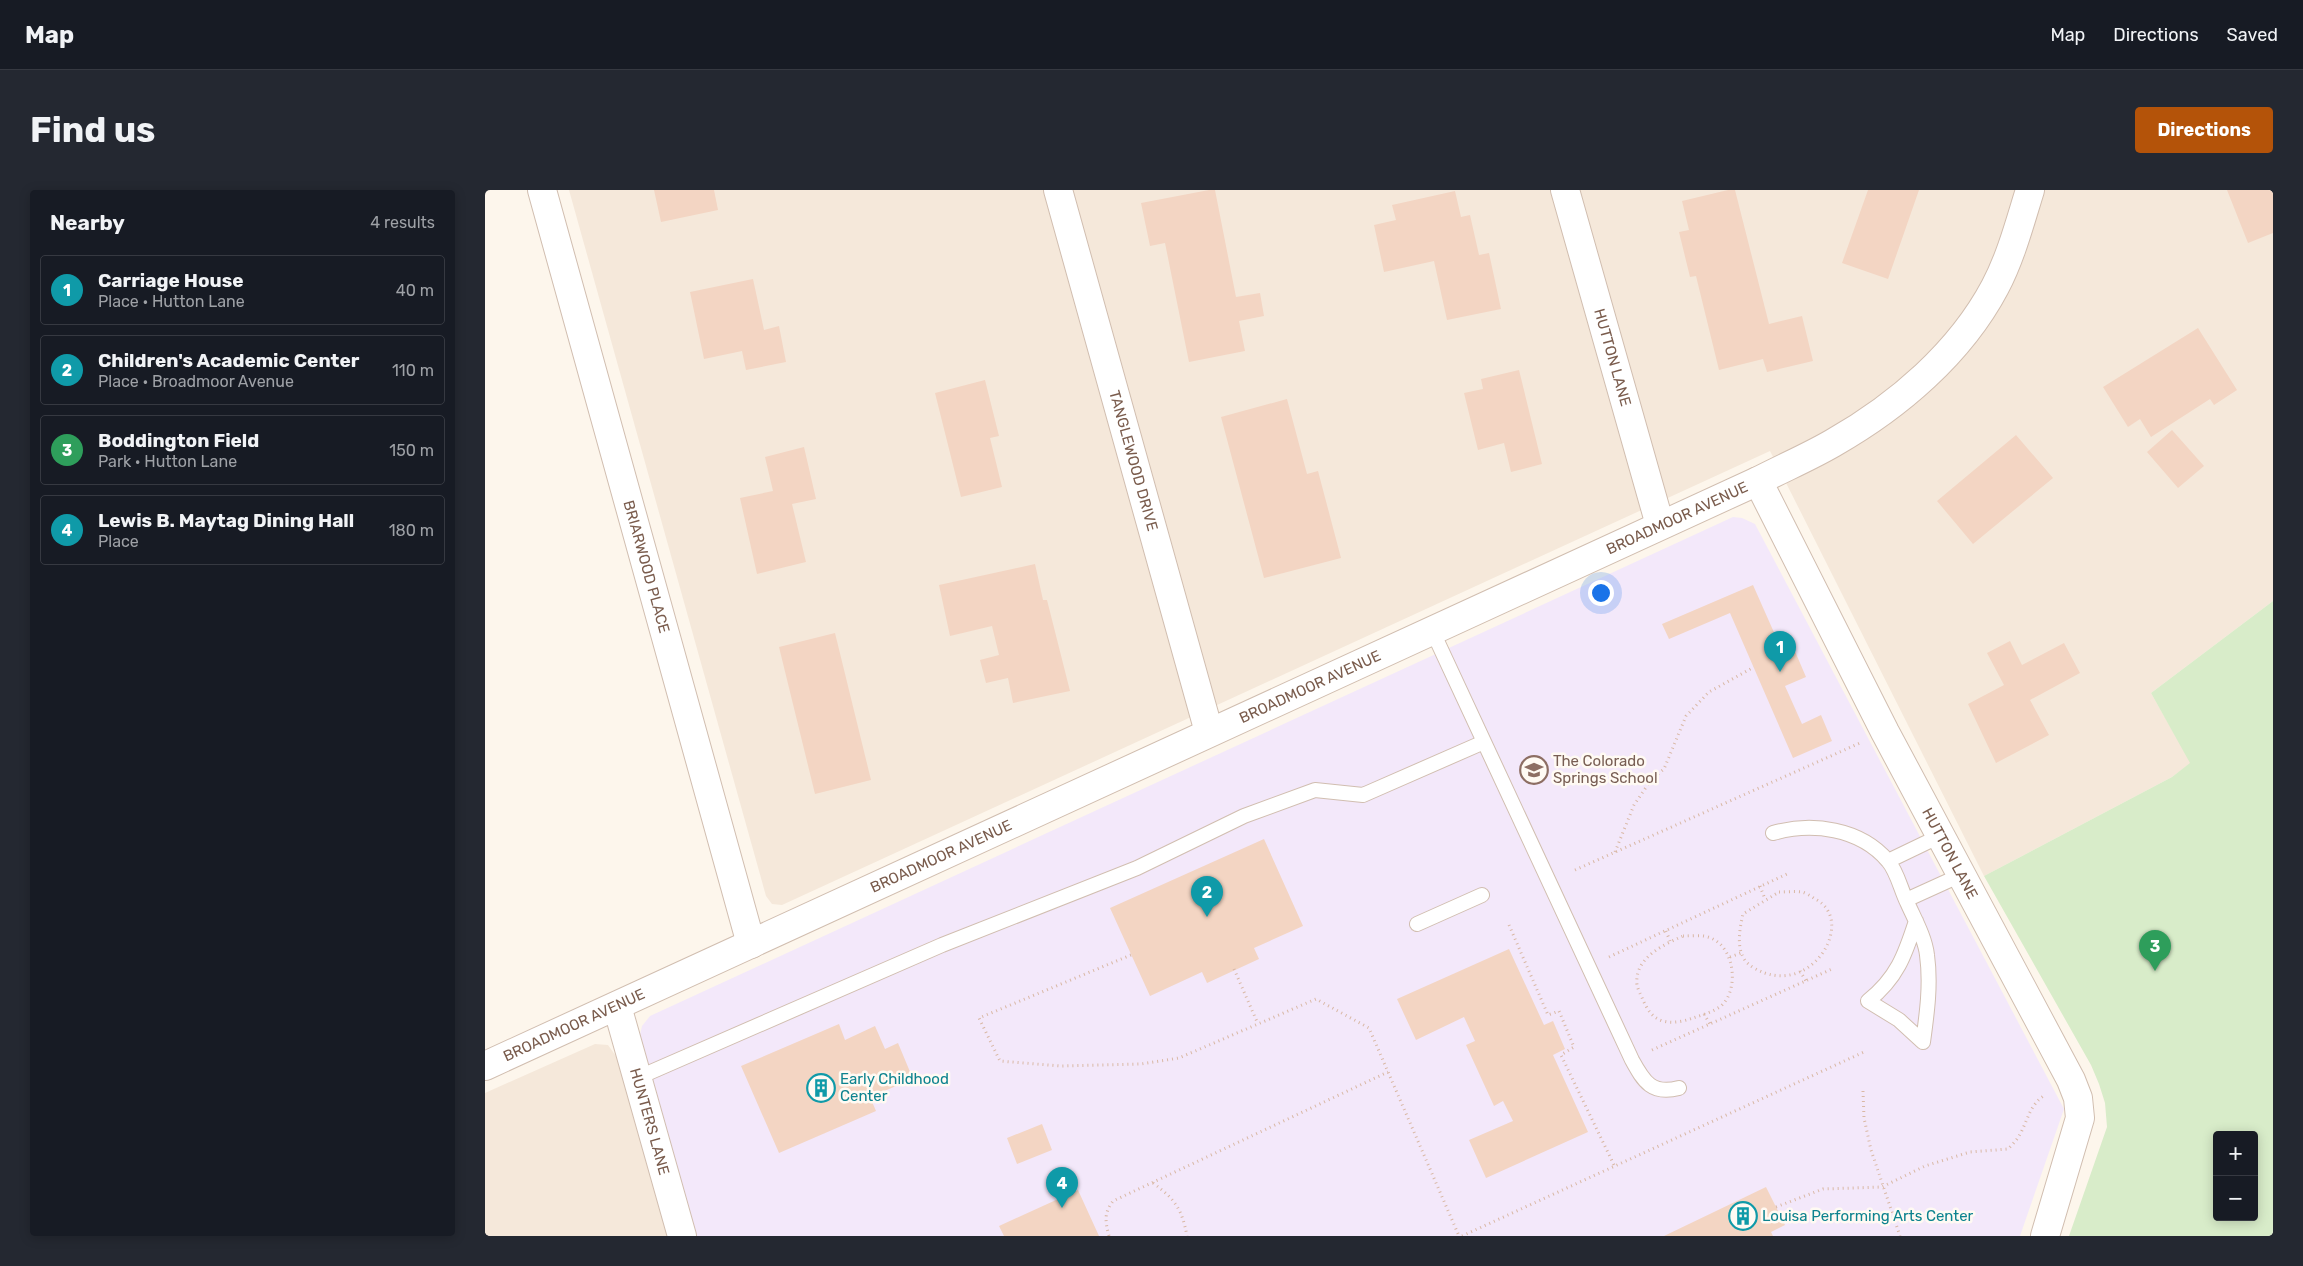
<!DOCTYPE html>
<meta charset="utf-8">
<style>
body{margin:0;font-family:Rubik,sans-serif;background:#242831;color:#f1f3f6}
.controls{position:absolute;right:15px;bottom:15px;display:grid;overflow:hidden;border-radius:5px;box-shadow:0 2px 12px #0003}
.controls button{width:45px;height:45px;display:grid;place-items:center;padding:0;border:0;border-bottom:1px solid #363941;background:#171b24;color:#f1f3f6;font:25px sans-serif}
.you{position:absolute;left:1115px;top:402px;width:18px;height:18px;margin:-12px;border:4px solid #fff;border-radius:50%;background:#1a73e8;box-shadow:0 0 0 8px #1a73e833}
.badge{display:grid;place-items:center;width:32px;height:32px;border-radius:50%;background:#b45309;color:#fff;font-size:16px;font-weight:700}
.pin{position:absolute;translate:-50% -41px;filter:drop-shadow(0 1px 2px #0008)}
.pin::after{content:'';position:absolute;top:26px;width:18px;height:15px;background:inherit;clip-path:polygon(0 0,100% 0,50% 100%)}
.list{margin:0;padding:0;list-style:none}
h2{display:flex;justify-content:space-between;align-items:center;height:65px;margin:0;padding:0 20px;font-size:21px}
h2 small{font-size:16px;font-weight:400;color:#9ea1a6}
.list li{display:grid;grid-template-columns:32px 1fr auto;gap:15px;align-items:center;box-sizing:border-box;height:70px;margin:0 10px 10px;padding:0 10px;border:1px solid #363941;border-radius:5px}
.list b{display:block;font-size:19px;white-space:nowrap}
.list p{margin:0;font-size:16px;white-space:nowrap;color:#9ea1a6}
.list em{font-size:16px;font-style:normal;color:#9ea1a6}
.map{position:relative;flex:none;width:1788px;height:1046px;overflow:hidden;border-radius:5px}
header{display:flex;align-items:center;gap:30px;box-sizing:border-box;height:70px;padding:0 25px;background:#171b24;border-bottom:1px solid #363941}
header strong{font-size:24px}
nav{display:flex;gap:28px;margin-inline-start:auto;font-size:18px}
.intro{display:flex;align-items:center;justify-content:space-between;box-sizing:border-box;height:120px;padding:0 30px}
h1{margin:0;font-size:35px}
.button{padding:12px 22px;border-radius:5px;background:#b45309;color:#fff;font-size:18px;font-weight:700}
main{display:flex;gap:30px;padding:0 30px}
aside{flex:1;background:#171b24;border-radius:5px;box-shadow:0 2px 12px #0003}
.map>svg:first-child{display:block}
.residential{fill:#f5e8da}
.education{fill:#f3e8fa}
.green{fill:#d8ecc9;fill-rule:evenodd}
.building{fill:#f3d5c3}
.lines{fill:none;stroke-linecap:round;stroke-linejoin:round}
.lane-casing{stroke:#d1beb0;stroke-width:16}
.street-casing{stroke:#d1beb0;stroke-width:30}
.path{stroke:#d9b8a5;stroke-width:3;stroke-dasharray:1 4;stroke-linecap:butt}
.lane{stroke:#fff;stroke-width:14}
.street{stroke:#fff;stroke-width:28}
.labels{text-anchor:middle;stroke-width:5;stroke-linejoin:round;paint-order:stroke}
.street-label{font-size:15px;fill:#7a5c4d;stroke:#fffaf3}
.education-label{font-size:15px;fill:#785e54;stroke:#fffaf3;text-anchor:start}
.culture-label{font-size:15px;fill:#0d838f;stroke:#fffaf3;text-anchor:start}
</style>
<header>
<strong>Map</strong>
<nav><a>Map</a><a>Directions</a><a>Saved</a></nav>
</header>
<div class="intro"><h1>Find us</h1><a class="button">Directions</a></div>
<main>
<aside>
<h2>Nearby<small>4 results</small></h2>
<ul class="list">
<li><span class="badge" style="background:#0f9aa8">1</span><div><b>Carriage House</b><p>Place · Hutton Lane</p></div><em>40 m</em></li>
<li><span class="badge" style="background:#0f9aa8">2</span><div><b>Children's Academic Center</b><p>Place · Broadmoor Avenue</p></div><em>110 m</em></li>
<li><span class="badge" style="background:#2e9e5b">3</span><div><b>Boddington Field</b><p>Park · Hutton Lane</p></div><em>150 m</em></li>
<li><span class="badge" style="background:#0f9aa8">4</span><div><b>Lewis B. Maytag Dining Hall</b><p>Place</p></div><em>180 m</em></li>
</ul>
</aside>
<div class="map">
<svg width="1788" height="1046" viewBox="0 0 1788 1046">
<rect width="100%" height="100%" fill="#fdf6ec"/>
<!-- residential -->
<path class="residential" d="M84 0H1788V411L1666 503 1706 573 1687 587 1499 686 1285 261 297 715 287 714 281 706Z
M110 854 123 855 133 869 184 1046H0V903Z"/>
<!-- education -->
<path class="education" d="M1248 327 1257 328 1270 334 1579 919 1535 1046H210L154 849 157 836 165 826Z"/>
<!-- green -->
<path class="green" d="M1788 411V1046H1584L1622 937 1620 913 1614 894 1606 875 1499 686 1687 587 1705 573 1666 503ZM1732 945H1769V1027H1732Z"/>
<!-- building -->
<path class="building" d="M169 0H229L233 20 176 32Z
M724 0H730L751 107 775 103 779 126 754 131 760 161 704 172 680 53 665 56 656 13Z
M1243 0H1250L1284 134 1317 126 1328 171 1282 182 1278 169 1234 180 1211 86 1205 87 1194 42 1204 40 1197 11Z
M1383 0H1434L1403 89 1357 73Z
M1742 0H1788V43L1763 53Z
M970 1 976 27 985 25 994 65 1004 63 1016 119 962 130 949 71 899 82 889 35 911 30 907 15Z
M268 89 279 140 294 136 301 172 261 180 257 161 219 169 205 102Z
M1713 138 1752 200 1729 215 1725 209 1666 247 1655 229 1643 237 1618 197Z
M1034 180 1057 274 1026 282 1019 253 993 260 979 203 998 199 996 189Z
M500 190 514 246 505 248 517 297 476 307 450 203Z
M802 209 822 284 833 281 856 368 779 388 736 227Z
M1687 240 1719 276 1693 298 1662 262Z
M1531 245 1568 288 1488 354 1452 311Z
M319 257 331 309 307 314 321 372 272 384 255 308 288 301 280 267Z
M550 374 558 410H562L585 501 528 513 523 488 501 493 495 470 514 465 507 436 465 446 454 395Z
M1268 395 1295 456 1306 452 1321 487 1300 496 1317 534 1336 525 1347 551 1308 568 1245 423 1184 449 1177 434Z
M350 443 386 590 330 604 294 457Z
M1525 451 1537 475 1579 453 1595 483 1545 510 1564 545 1511 573 1483 514 1519 495 1502 463Z
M779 649 818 736 769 758 774 769 722 793 717 782 665 806 625 718Z
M1024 759 1059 835 1068 831 1080 859 1068 865 1103 942 1001 988 984 950 1028 931 1018 911 1009 916 981 855 990 851 979 827 931 850 912 809Z
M354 834 360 850 390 836 400 859 413 853 428 889 385 907 391 921 294 963 256 876Z
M557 934 567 960 532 974 522 948Z
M1281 997 1300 1035 1286 1042 1288 1046H1179Z
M593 1000 614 1046H519L514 1036Z"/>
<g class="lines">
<defs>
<path id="lane" d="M947 440 1147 870C1159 892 1167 905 1194 898
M1288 643C1327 632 1375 638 1403 671 1412 681 1416 700 1422 712 1429 728 1440 747 1442 765 1446 794 1442 823 1438 852
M1403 671 1455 646
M1421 710 1476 685
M1431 731C1420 765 1412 788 1383 811L1414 830 1438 852
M932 734 997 705
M152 888 457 755 652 678 759 626 830 600 878 605 999 552"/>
<g id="street">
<path id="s1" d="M57 0 266 754"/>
<path id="s2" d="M573 0 724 542"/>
<path id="s3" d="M1080 0 1175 335"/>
<path id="s4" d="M1273 291 1400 542 1586 890 1593 908 1595 928 1560 1046"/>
<path id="s5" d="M132 816 197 1046"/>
<path id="s6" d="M0 876 1273 291C1298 278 1324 267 1348 253 1413 216 1475 163 1510 97 1526 67 1535 32 1545 0"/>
</g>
</defs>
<!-- lane casing -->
<use href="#lane" class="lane-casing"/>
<!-- street casing -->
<use href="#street" class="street-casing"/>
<!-- path -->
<path class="path" d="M1130 662 1149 615 1166 590 1179 579 1201 526 1224 502 1269 477
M1090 680 1375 553
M1275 696 1280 709
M1294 702C1301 702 1309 701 1317 702 1321 703 1326 706 1330 709 1373 730 1326 811 1269 778 1249 767 1254 742 1258 724Z
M1024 735 1063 825 1074 821 1089 857 1076 865 1129 975
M1181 741 1185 751
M1198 746C1207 746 1219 744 1228 749 1250 760 1254 800 1236 816 1228 822 1217 825 1208 828 1199 831 1188 834 1178 831 1167 828 1162 819 1158 810 1156 805 1153 800 1152 795 1149 768 1178 755 1198 746Z
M646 765 494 828 515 871 575 876 656 874 694 868 831 809 884 838 974 1046
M1124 767 1302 684
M1245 767 1256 763
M749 779 773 834
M1315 781 1321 791
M1219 824 1225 834
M1167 860 1347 779
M1378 901 1379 928 1386 960 1415 1046
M668 993C690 1009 697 1019 702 1046
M1291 1017 1338 999 1397 997 1440 976 1485 962 1523 959C1527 955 1531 951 1534 946 1543 931 1544 915 1560 905
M624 1046C620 1031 619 1023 628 1011L903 882
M977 1046 1379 862"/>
<!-- lane -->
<use href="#lane" class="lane"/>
<!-- street -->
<use href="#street" class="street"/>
</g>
<!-- icons -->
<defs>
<symbol id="school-ring" viewBox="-11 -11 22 22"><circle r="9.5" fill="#fffaf3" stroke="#8d6e63" stroke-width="1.5"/><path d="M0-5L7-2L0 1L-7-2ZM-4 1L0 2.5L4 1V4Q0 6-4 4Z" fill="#8d6e63"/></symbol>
<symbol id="building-ring" viewBox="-11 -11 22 22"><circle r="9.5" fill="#fffaf3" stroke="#0f9aa8" stroke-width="1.5"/><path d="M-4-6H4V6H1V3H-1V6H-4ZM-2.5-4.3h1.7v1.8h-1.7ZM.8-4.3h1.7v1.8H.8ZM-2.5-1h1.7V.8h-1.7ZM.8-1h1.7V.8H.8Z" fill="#0f9aa8"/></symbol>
</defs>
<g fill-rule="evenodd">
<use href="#school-ring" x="1033" y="564" width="32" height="32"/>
<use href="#building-ring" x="320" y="882" width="32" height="32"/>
<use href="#building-ring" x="1242" y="1010" width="32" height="32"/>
</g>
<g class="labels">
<!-- street labels -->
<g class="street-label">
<text dy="5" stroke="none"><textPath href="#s3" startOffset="174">HUTTON LANE</textPath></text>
<text dy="5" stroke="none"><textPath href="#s2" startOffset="281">TANGLEWOOD DRIVE</textPath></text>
<text dy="5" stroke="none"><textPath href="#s6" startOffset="1312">BROADMOOR AVENUE</textPath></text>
<text dy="5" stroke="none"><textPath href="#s1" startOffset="391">BRIARWOOD PLACE</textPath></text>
<text dy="5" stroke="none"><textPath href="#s6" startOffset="908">BROADMOOR AVENUE</textPath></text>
<text dy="5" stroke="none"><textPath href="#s4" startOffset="419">HUTTON LANE</textPath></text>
<text dy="5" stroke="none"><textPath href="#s6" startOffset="502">BROADMOOR AVENUE</textPath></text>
<text dy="5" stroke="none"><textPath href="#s6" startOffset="98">BROADMOOR AVENUE</textPath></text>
<text dy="5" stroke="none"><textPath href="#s5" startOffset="120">HUNTERS LANE</textPath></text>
</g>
<!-- education labels -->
<g class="education-label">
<text x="1068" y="576">The Colorado<tspan x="1068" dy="17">Springs School</tspan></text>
</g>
<!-- culture labels -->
<g class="culture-label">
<text x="355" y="894">Early Childhood<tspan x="355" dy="17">Center</tspan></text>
<text x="1277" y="1031">Louisa Performing Arts Center</text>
</g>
</g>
</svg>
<div class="controls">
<button>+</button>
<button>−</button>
</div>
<div class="you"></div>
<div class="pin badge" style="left:1295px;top:482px;background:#0f9aa8">1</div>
<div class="pin badge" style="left:722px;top:727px;background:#0f9aa8">2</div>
<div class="pin badge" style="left:1670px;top:781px;background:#2e9e5b">3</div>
<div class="pin badge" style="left:577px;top:1018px;background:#0f9aa8">4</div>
</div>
</main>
